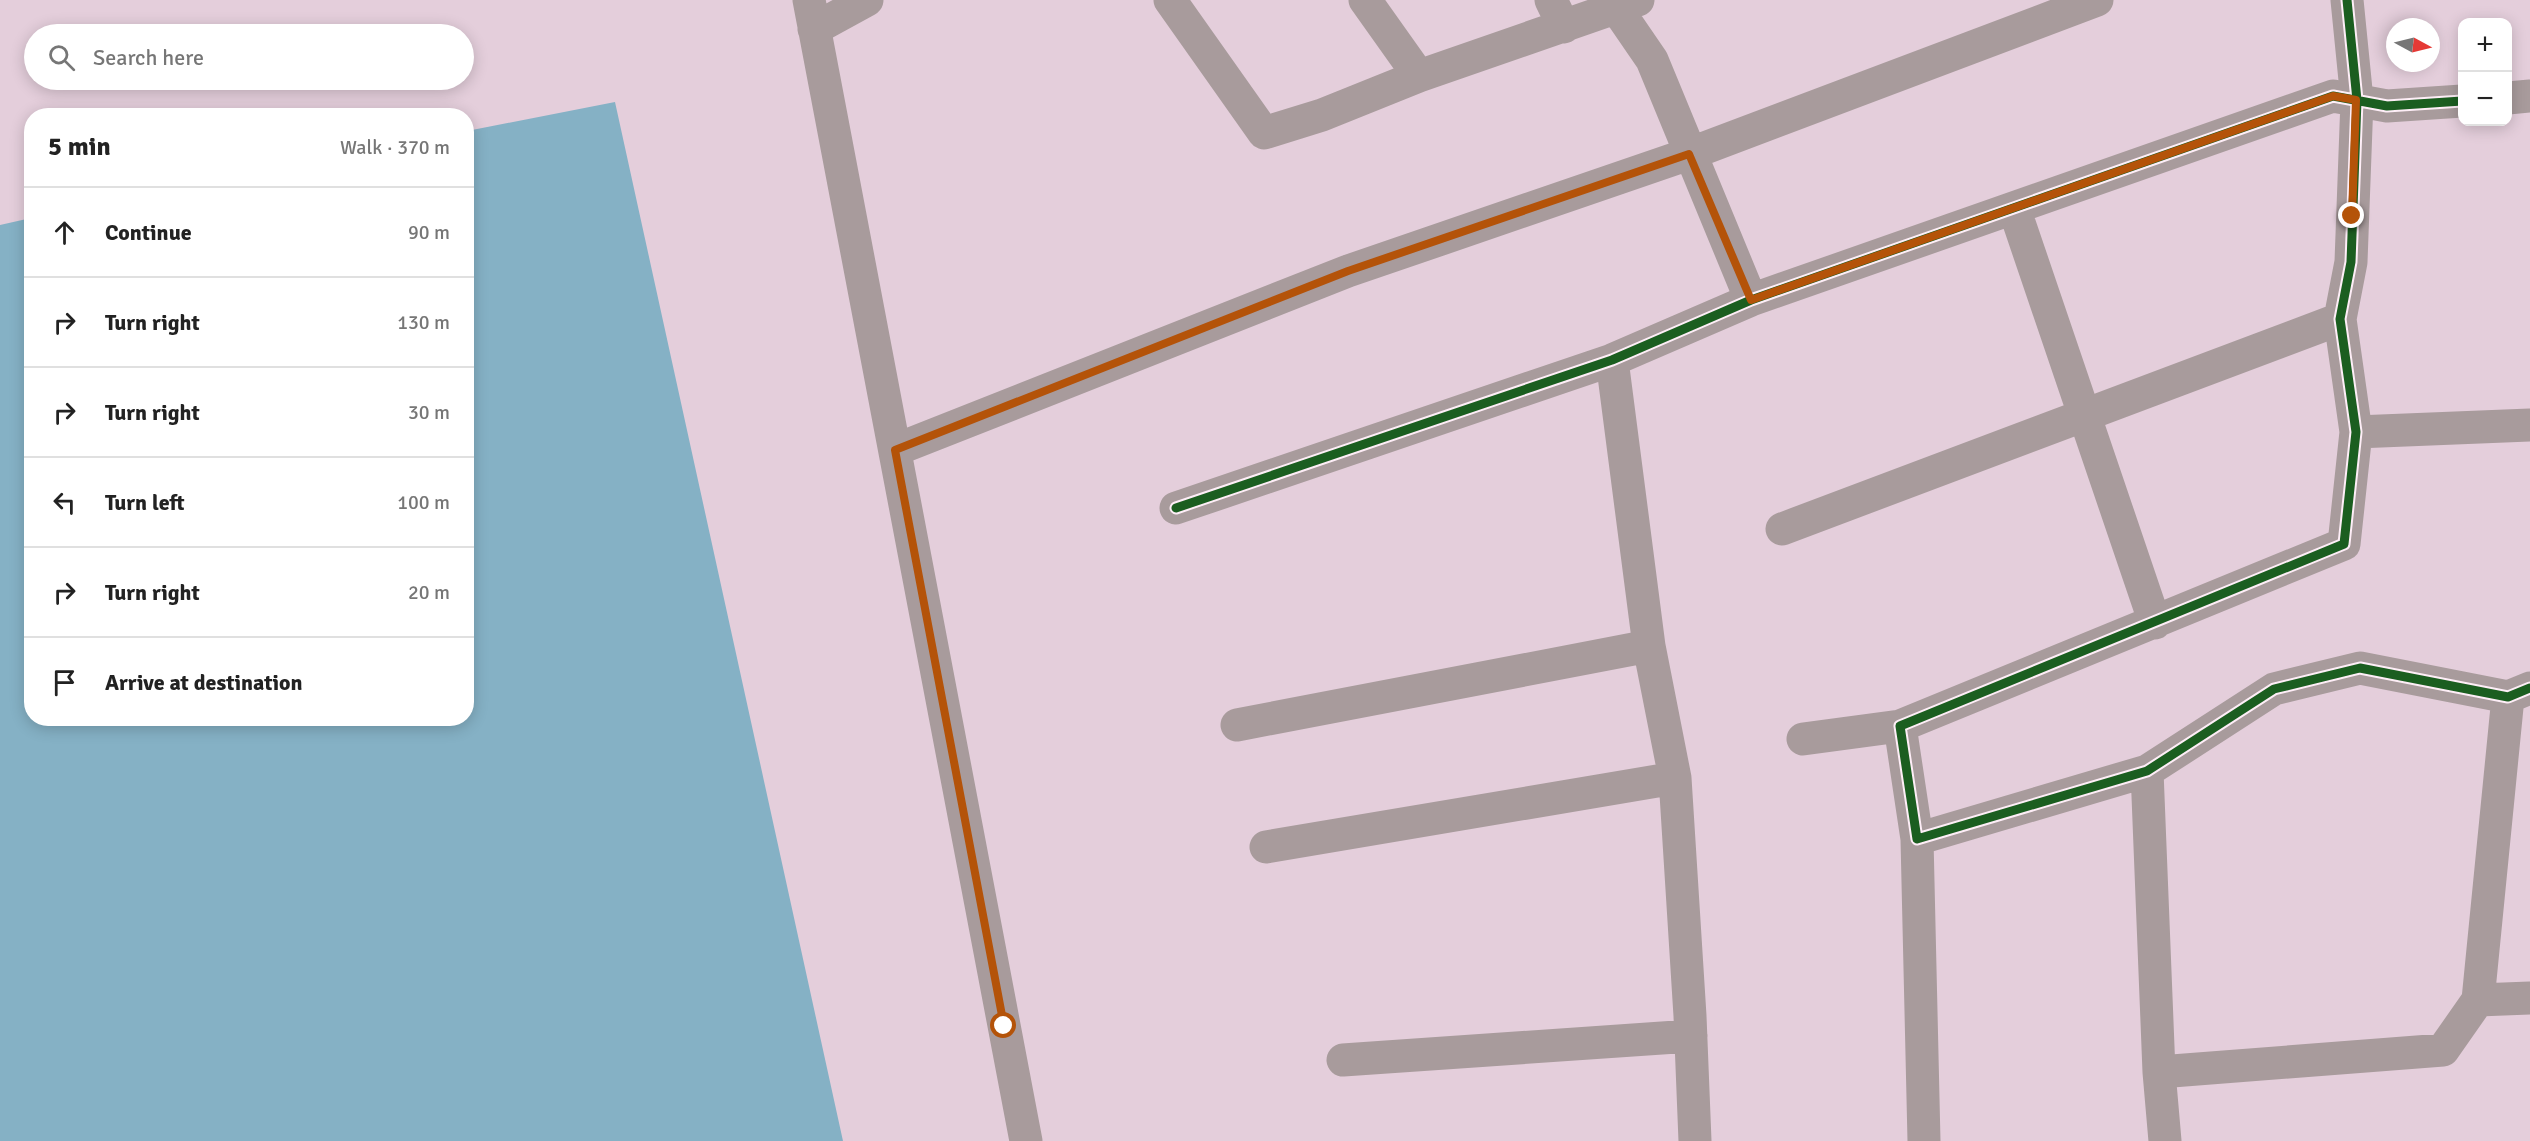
<!DOCTYPE html>
<meta charset="utf-8">
<style>
body{margin:0;font-family:Signika,sans-serif;background:#f2f2f2;color:#222}
.controls{position:absolute;right:18px;top:18px;display:grid;overflow:hidden;border-radius:12px;box-shadow:0 3px 15px #0003}
.controls button{width:54px;height:54px;display:grid;place-items:center;padding:0;border:0;border-bottom:2px solid #e0e0e0;background:#fff;color:#222;font:30px sans-serif}
.compass{position:absolute;left:2386px;top:18px;width:54px;height:54px;border-radius:50%;background:#fff;box-shadow:0 3px 15px #0003;rotate:97deg}
.stop{position:absolute;width:18px;height:18px;margin:-14px;border:4px solid #b45309;border-radius:50%;background:#fff}
.stop.end{background:#b45309;border-color:#fff;box-shadow:0 2px 6px #0008}
.list{margin:0;padding:0;list-style:none}
h2{display:flex;justify-content:space-between;align-items:center;height:78px;margin:0;padding:0 24px;font-size:26px}
h2 small{font-size:20px;font-weight:400;color:#767676}
.list li{display:grid;grid-template-columns:39px 1fr auto;gap:18px;align-items:center;box-sizing:border-box;height:90px;padding:0 24px;border-top:2px solid #e0e0e0}
.list b{display:block;font-size:22px;white-space:nowrap}
.list em{font-size:20px;font-style:normal;color:#767676}
.icon{flex:none;width:33px;height:33px;fill:none;stroke:currentColor;stroke-width:2;stroke-linecap:round;stroke-linejoin:round}
.map{position:relative;flex:none;width:2530px;height:1141px;overflow:hidden}
.search{position:absolute;background:#fff;box-shadow:0 3px 15px #0003;left:24px;top:24px;width:450px;height:66px;display:flex;align-items:center;gap:15px;box-sizing:border-box;padding:0 21px;border-radius:33px;color:#767676;font-size:22px}
.panel{position:absolute;background:#fff;box-shadow:0 3px 15px #0003;left:24px;top:108px;width:450px;height:618px;border-radius:24px}
.map>svg:first-child{display:block}
.water{fill:#85b1c5}
.lines{fill:none;stroke-linecap:round;stroke-linejoin:round}
.minor{stroke:#a89b9c;stroke-width:33}
.cycleway-casing{stroke:#feeef7;stroke-width:13}
.cycleway{stroke:#1b5e20;stroke-width:9}
.route{stroke:#b45309;stroke-width:8}
</style>
<div class="map">
<svg width="2530" height="1141" viewBox="0 0 2530 1141">
<rect width="100%" height="100%" fill="#e4cedb"/>
<!-- water -->
<path class="water" d="M615 102 843 1141H0V225L31 218 32 718H466L467 131Z"/>
<g class="lines">
<!-- minor -->
<path class="minor" d="M809 0 1026 1141
M1170 0 1264 133 1322 115 1419 76 1638 0
M1365 0 1419 76
M1551 0 1564 27
M2347 0 2357 100 2351 262 2340 319 2356 432 2344 544 1900 726 1917 839 2147 771 2274 689 2360 668 2508 697 2530 688
M1617 9 1652 60 1751 300
M814 29 867 0
M2508 98 2530 96
M2014 208 2155 623
M1612 360 1649 646 1675 778 1690 1016 1695 1141
M2356 432 2530 425
M895 450 1348 271 1689 154 2097 0
M1176 508 1612 360 1751 300 2333 96 2387 106 2462 101
M1782 529 2340 319
M1237 725 1649 646
M1803 739 1900 726
M2147 771 2159 1072 2165 1141
M1917 839 1924 1141
M1266 847 1675 778
M2478 1000 2530 998
M1343 1060 1691 1036
M2159 1072 2443 1050 2478 1000 2508 697"/>
<defs>
<path id="cycleway" d="M2347 0 2357 100 2351 262 2340 319 2356 432 2344 544 1900 726 1917 839 2147 771 2274 689 2360 668 2508 697 2530 688
M1176 508 1612 360 1751 300 2333 96 2387 106 2462 101"/>
</defs>
<!-- cycleway casing -->
<use href="#cycleway" class="cycleway-casing"/>
<!-- cycleway -->
<use href="#cycleway" class="cycleway"/>
</g>
<g class="lines">
<!-- route -->
<path class="route" d="M1004 1026 895 450 1348 271 1689 154 1751 300 2333 96 2356 100 2352 216"/>
</g>
</svg>
<div class="controls">
<button>+</button>
<button>−</button>
</div>
<svg class="compass" viewBox="-18 -18 36 36"><path d="M0-13l5 13h-10z" fill="#e53935"/><path d="M0 13l5-13h-10z" fill="#767676"/></svg>
<div class="stop" style="left:1004px;top:1026px"></div>
<div class="stop end" style="left:2352px;top:216px"></div>
<div class="search"><svg class="icon" aria-label="search" viewBox="0 0 24 24"><circle cx="10" cy="10" r="6"/><path d="M15 15l6 6"/></svg>Search here</div>
<section class="panel">
<h2>5 min<small>Walk · 370 m</small></h2>
<ul class="list">
<li><svg class="icon" aria-label="ahead" viewBox="0 0 24 24"><path d="M12 20V5M6 11l6-6 6 6"/></svg><div><b>Continue</b></div><em>90 m</em></li>
<li><svg class="icon" aria-label="right" viewBox="0 0 24 24"><path d="M7 20v-9h11M14 6l5 5-5 5"/></svg><div><b>Turn right</b></div><em>130 m</em></li>
<li><svg class="icon" aria-label="right" viewBox="0 0 24 24"><path d="M7 20v-9h11M14 6l5 5-5 5"/></svg><div><b>Turn right</b></div><em>30 m</em></li>
<li><svg class="icon" aria-label="left" viewBox="0 0 24 24"><path d="M17 20v-9H6M10 6l-5 5 5 5"/></svg><div><b>Turn left</b></div><em>100 m</em></li>
<li><svg class="icon" aria-label="right" viewBox="0 0 24 24"><path d="M7 20v-9h11M14 6l5 5-5 5"/></svg><div><b>Turn right</b></div><em>20 m</em></li>
<li><svg class="icon" aria-label="arrive" viewBox="0 0 24 24"><path d="M6 21V4h12l-3 4 3 4H6"/></svg><div><b>Arrive at destination</b></div></li>
</ul>
</section>
</div>
